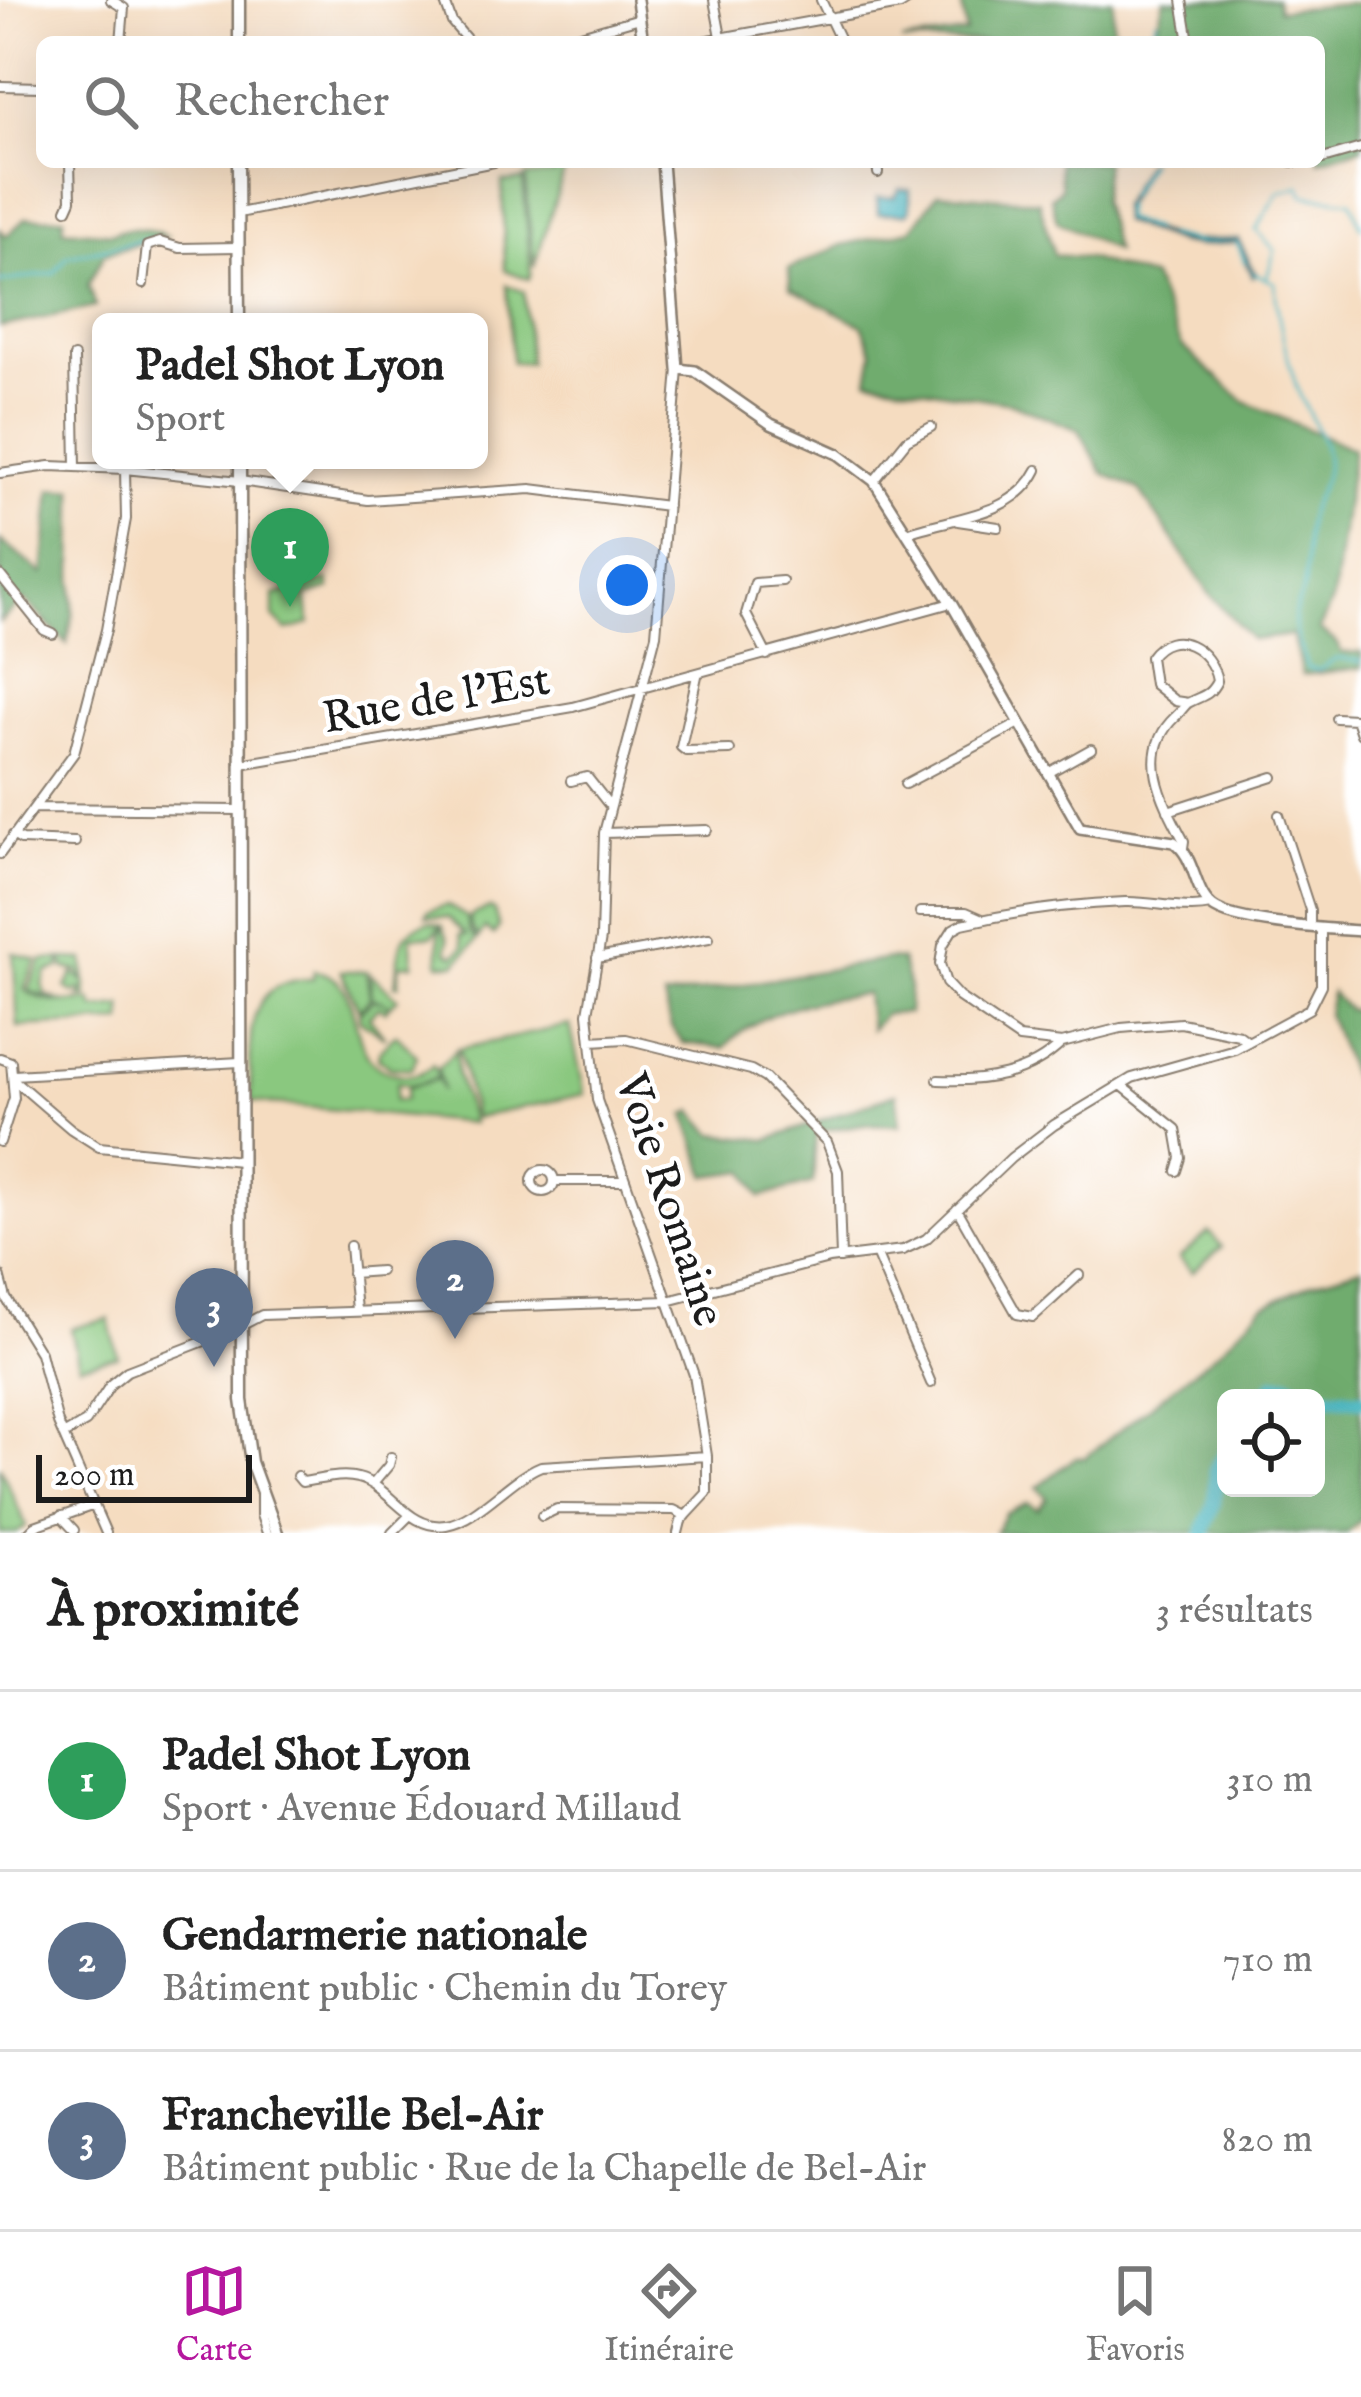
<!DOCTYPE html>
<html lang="fr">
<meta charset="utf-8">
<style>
body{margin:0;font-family:"IM FELL English",serif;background:#f2f2f2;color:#222}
.controls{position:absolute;right:36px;bottom:36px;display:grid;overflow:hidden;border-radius:18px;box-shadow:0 12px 48px #0002}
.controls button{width:108px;height:108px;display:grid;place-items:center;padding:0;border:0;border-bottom:3px solid #e0e0e0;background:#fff;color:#222;font:60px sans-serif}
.scale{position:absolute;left:36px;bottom:30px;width:216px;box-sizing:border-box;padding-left:12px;border:6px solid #1c1c1c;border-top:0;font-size:33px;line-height:42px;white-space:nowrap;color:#1c1c1c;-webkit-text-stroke:9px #fff;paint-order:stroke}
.you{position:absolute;left:627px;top:585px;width:42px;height:42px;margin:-30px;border:9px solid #fff;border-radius:50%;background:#1a73e8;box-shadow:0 0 0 18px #1a73e833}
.badge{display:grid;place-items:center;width:78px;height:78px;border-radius:50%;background:#b5179e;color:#fff;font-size:39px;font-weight:700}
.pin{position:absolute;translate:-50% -99px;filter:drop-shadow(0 3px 6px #0008)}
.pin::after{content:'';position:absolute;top:63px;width:42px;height:36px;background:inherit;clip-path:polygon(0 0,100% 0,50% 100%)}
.popup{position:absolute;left:92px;top:313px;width:396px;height:156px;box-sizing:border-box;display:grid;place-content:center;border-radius:18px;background:#fff;filter:drop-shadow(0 3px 9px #0005);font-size:39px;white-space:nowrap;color:#767676}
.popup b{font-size:45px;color:#222}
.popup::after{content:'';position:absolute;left:50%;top:100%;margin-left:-24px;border:24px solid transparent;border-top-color:#fff}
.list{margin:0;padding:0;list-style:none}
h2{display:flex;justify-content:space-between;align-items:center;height:156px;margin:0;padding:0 48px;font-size:51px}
h2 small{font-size:39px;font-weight:400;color:#767676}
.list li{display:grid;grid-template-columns:78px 1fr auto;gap:36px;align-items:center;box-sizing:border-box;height:180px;padding:0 48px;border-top:3px solid #e0e0e0}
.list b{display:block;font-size:45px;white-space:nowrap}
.list p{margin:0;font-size:39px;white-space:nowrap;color:#767676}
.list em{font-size:39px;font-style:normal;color:#767676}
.icon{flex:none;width:66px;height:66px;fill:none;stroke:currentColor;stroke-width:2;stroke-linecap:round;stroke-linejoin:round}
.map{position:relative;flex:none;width:1361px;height:1533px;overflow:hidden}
.search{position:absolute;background:#fff;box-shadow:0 12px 48px #0002;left:36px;right:36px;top:36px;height:132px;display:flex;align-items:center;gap:30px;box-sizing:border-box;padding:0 42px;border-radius:18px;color:#767676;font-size:45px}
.sheet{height:696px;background:#fff}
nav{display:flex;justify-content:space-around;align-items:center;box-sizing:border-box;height:168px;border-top:3px solid #e0e0e0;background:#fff;font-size:33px;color:#767676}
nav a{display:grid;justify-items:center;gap:6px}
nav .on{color:#b5179e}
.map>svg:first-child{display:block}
.green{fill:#8ac87f;stroke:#53724e;stroke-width:3}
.forest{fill:#6fac6e;stroke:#466445;stroke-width:3;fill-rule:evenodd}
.water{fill:#46b5bf;stroke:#31686e;stroke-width:3}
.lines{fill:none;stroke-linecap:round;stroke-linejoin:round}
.stream{stroke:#46b5bf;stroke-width:3}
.river{stroke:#46b5bf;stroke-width:14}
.minor-casing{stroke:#887c6e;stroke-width:12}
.tertiary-casing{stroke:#887c6e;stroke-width:14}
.secondary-casing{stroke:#887c6e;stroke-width:15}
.minor{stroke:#fff;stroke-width:8}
.tertiary{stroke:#fff;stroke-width:9}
.secondary{stroke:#fff;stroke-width:10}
.labels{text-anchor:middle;stroke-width:9;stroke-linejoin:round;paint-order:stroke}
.street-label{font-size:45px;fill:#1c1c1c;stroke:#fff}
</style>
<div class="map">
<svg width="1361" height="1533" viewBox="0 0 1361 1533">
<rect width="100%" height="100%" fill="#fff"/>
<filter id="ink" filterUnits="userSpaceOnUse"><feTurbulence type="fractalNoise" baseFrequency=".00833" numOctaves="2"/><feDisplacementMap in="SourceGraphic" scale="24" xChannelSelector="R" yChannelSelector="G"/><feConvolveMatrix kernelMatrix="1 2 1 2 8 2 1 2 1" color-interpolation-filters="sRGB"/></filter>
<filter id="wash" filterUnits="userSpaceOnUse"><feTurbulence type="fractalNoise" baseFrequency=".004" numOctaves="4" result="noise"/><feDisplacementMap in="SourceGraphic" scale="48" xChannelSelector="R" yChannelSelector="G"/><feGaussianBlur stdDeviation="2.7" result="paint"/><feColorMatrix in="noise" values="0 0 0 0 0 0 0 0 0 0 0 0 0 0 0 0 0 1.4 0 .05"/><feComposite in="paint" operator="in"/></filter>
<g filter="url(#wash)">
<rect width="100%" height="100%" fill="#f5dcc0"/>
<!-- green -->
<path class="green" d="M553 162H567L534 267 525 177 554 174Z
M523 180 531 274 529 279 505 270 502 182Z
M507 285 524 292 529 363 512 362Z
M328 580 330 589 306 596 310 624 287 630 274 617V595Z
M447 905 467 917 469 930 477 940 456 964H439V932L443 927 448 940 447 951 454 956 463 947 460 935H466L449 918 426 916 428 911Z
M490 908 494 910 499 927 493 935 485 928 479 938 470 925 471 915Z
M430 922 441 925 432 936H411L414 964 399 965V985H395C399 957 394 929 430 922Z
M13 953 37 960 24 989C47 1006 64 1002 92 1001L95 1009 123 1006V1022L18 1027Z
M60 959V968L47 972 43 984 46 995 63 1002 28 991 42 960Z
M63 959 84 960 87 997H79L84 988 73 993 66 987 74 973 84 982 79 971 64 968Z
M314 971C374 978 337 1064 397 1074 411 1077 421 1075 433 1065L438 1076C426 1083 410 1088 397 1083L395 1100H405L407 1088 438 1079 442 1091 438 1068 456 1050 457 1074 472 1123 251 1102C251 1049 237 978 313 979Z
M341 971H366L370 998 359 1010Z
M370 973 398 998 390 1006 385 1002 389 1006 385 1011 379 1007 369 1017 385 1038 360 1020 359 1013 373 1000 384 1001 372 998Z
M570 1025 585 1094 474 1118 459 1049Z
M396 1034 417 1056 412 1069 390 1067 378 1058 380 1050Z
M1209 1232 1222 1247 1192 1273 1179 1258Z
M109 1319 118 1356 79 1365 71 1328Z
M0 1466 26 1526 17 1533H0Z"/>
<!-- forest -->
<path class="forest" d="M961 0H1113V42H901L966 33Z
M1164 0H1276L1278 10 1361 3V148L1319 160V42H1152Z
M1058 162H1105L1101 201 1115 251 1057 221 1051 198 1061 188Z
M938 193 1039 201 1054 255 1087 258 1152 278 1182 346 1245 402 1353 449 1333 599 1319 630 1335 641 1342 653 1361 652V668L1302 675 1292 635 1252 640 1209 593 1139 490 1103 473 1079 430 1011 403 868 379 873 352 862 325 790 288 789 269 842 245 911 230Z
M64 217 63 229 113 233C128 226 152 229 167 236L104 254 88 285 96 307 0 327V229L6 236 26 218Z
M74 489 73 615 67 644 24 599 0 622V540L43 574 51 490Z
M889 959 901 960 909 988 908 1013 885 1014 870 1030 866 994C817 999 757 1010 724 1048L683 1043 671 1027 664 998Z
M1331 992 1348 1010H1361V1099L1327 1014Z
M896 1093 900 1125 864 1124 816 1132 813 1183 760 1197 746 1171 707 1176 686 1115 693 1111 714 1134 768 1140Z
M1361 1267V1520L1347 1533H995L1005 1514 1028 1503 1038 1509 1047 1498 1037 1487 1076 1457 1085 1458 1221 1349 1262 1307 1313 1282ZM1226 1398H1316V1488H1226Z"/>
<!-- water -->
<path class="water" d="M1146 162H1149L1123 208 1124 220 1184 241 1238 239 1256 274 1253 277 1237 242 1200 246 1179 243 1122 222 1121 205Z
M899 189 910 190V211L906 214 878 213 877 198 895 197Z"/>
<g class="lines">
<!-- stream -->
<path class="stream" d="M1151 42 1156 19
M1128 196 1149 162
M1124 205V219L1153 229
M1167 235 1198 242
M1237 243 1245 262
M1255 274 1275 283C1277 318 1285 350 1295 382 1303 411 1330 438 1326 470 1325 484 1313 499 1309 513 1302 537 1309 564 1304 587 1301 599 1293 611 1294 623 1295 638 1303 654 1307 668L1319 670 1336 659 1361 661
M1267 277 1275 250 1256 230 1279 192 1300 186 1304 195 1351 201 1361 227
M0 282 54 273 68 256 150 239"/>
<!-- river -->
<path class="river" d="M1262 1398 1275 1384H1289L1312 1395 1361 1400
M1203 1533 1214 1503 1216 1468 1226 1452"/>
</g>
</g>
<g filter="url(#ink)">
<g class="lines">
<defs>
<path id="minor" d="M111 0 124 8 121 42
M444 0 452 22 469 42
M714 0 721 37
M821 0 841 42
M1182 0 1189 42
M556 42 640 18
M698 42 900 5 908 0
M0 86 42 87
M1319 160 1361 148
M877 162 878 173
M1292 162H1313
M67 209 71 200 70 162
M239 213 494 162
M143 284 147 246 160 242 180 248 237 247
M74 357 76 467
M0 473 50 466 125 469 240 481 368 500 531 489 667 506
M874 481 907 440 931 427
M958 521 998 527
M907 533C950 517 1014 517 1037 470
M0 575 44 630 53 634
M767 655 746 614 755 583 782 581
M697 676 681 747 686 751 730 750
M1336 718 1356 719 1361 734
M241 764 573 707 951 603
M1048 773 1091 749
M571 781 587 777 610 806
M905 784 1018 724
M35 808 239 810
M1168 811 1273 777
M1279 815 1310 910V927
M604 833 707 830
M13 835 21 840 75 842
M1183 848 1184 841C1163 802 1136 754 1175 717 1180 713 1183 707 1188 703 1202 695 1209 697 1217 681 1212 649 1173 625 1150 657L1154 684 1175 701 1188 703
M0 854 74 753 106 630 126 519 125 469
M1211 905C1184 911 1153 901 1125 902 1071 904 1015 912 962 924L953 929 943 945 940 964 946 983 959 997 1019 1038 1062 1043 1121 1028 1181 1023 1239 1035 1248 1042
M920 912H966L982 919
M597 958 709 938
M591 1041 626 1039 751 1070 765 1078 827 1142 838 1171 841 1258
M0 1058 11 1062 14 1098 0 1142
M14 1075 240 1062
M14 1080 71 1129 99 1147 240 1161
M938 1080C984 1082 1028 1076 1062 1043
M1121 1085 1176 1129 1181 1158 1177 1171
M532 1181a11 11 0 1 1 22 0a11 11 0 1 1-22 0Z
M554 1181H622
M957 1209 1017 1314 1033 1317 1079 1275
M350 1246 356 1310
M876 1253 931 1383
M352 1273 380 1271
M0 1275 6 1298 40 1353 58 1423 106 1533
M63 1435 86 1422 111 1384 127 1371 233 1330 262 1315 668 1301 829 1259 903 1250 926 1239 1011 1158 1054 1125 1132 1078 1235 1049 1309 1009 1321 985V928
M297 1476 302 1482C319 1480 341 1473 358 1478 391 1486 408 1531 446 1525 478 1520 509 1479 541 1466L707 1456
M373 1484 389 1465 391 1457
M261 1494V1515L267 1533
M61 1516 74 1530
M542 1516 557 1509 674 1510 686 1516
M28 1533 35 1526 94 1505
M392 1533 410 1515
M678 1533 681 1521 707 1493V1456L694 1375 597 1100 588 1013 601 938 604 833 656 635 678 369"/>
<path id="tertiary" d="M637 0 643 42
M662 162 678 369 695 371 771 424 838 454 874 481 951 603 1080 828 1174 842C1196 858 1193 890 1212 906 1234 924 1330 929 1361 931"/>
<path id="secondary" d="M239 42V0
M238 162 239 322
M240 460 242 1400 251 1462 277 1533"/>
</defs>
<!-- minor casing -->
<use href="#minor" class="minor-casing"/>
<!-- tertiary casing -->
<use href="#tertiary" class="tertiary-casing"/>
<!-- secondary casing -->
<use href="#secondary" class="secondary-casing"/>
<!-- minor -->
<use href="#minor" class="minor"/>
<!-- tertiary -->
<use href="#tertiary" class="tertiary"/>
<!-- secondary -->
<use href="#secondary" class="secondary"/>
</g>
</g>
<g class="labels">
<!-- street labels -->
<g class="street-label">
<text transform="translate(436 697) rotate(-10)" y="16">Rue de l'Est</text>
<text transform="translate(672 1199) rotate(72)" y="16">Voie Romaine</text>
</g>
</g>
</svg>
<div class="controls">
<button><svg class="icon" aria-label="locate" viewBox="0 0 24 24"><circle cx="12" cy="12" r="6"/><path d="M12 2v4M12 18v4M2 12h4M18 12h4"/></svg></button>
</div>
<div class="scale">200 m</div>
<div class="you"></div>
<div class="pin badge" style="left:290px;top:607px;background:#2e9e5b">1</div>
<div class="popup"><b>Padel Shot Lyon</b>Sport</div>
<div class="pin badge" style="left:455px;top:1339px;background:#5c6f8a">2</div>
<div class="pin badge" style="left:214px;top:1367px;background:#5c6f8a">3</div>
<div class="search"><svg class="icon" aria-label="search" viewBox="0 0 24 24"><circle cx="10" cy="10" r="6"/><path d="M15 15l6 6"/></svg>Rechercher</div>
</div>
<section class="sheet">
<h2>À proximité<small>3 résultats</small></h2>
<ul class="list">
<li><span class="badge" style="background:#2e9e5b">1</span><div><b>Padel Shot Lyon</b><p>Sport · Avenue Édouard Millaud</p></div><em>310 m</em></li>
<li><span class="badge" style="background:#5c6f8a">2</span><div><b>Gendarmerie nationale</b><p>Bâtiment public · Chemin du Torey</p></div><em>710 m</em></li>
<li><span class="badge" style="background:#5c6f8a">3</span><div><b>Francheville Bel-Air</b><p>Bâtiment public · Rue de la Chapelle de Bel-Air</p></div><em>820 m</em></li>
</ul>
</section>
<nav>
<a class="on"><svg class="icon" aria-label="map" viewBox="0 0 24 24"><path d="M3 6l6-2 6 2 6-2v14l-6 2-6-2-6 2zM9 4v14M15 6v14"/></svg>Carte</a>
<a><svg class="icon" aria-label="directions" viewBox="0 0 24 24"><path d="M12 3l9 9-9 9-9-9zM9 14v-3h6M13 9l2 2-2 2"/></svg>Itinéraire</a>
<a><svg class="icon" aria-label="saved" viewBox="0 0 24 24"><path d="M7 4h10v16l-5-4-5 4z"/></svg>Favoris</a>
</nav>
